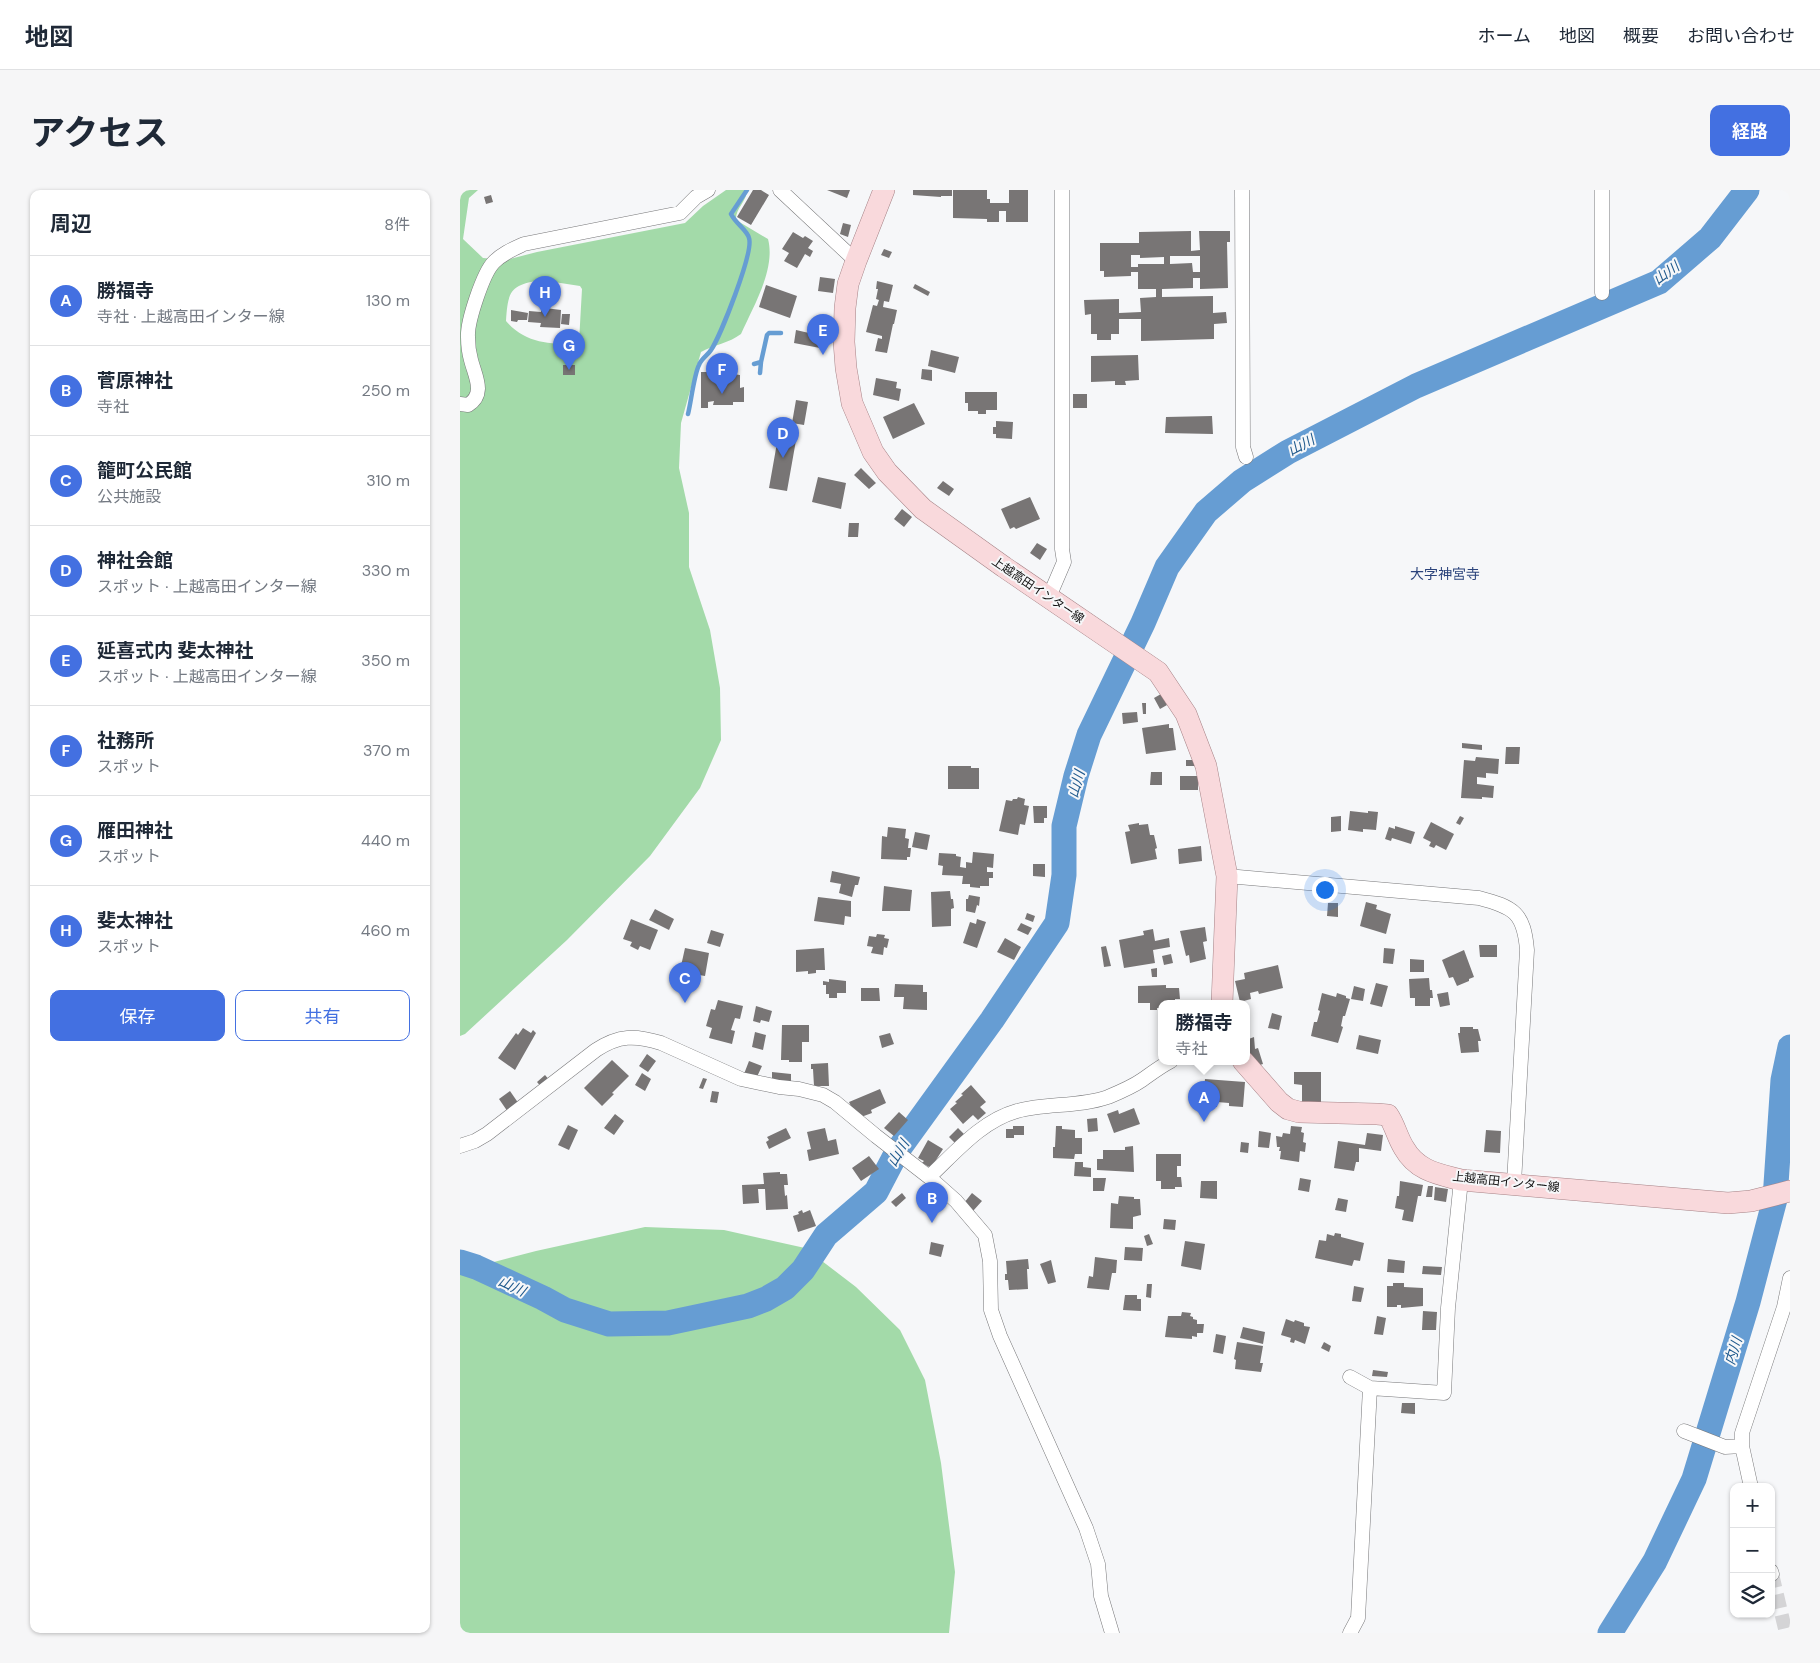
<!DOCTYPE html>
<html lang="ja">
<meta charset="utf-8">
<style>
body{margin:0;font-family:"DM Sans","Noto Sans JP",sans-serif;background:#f6f6f7;color:#1f2937}
.controls{position:absolute;right:15px;bottom:15px;display:grid;overflow:hidden;border-radius:10px;box-shadow:0 1px 4px #0004}
.controls button{width:45px;height:45px;display:grid;place-items:center;padding:0;border:0;border-bottom:1px solid #e0e1e3;background:#fff;color:#1f2937;font:25px sans-serif}
.you{position:absolute;left:864px;top:699px;width:18px;height:18px;margin:-12px;border:4px solid #fff;border-radius:50%;background:#1a73e8;box-shadow:0 0 0 8px #1a73e833}
.badge{display:grid;place-items:center;width:32px;height:32px;border-radius:50%;background:#4370e1;color:#fff;font-size:16px;font-weight:700}
.pin{position:absolute;translate:-50% -41px;filter:drop-shadow(0 1px 2px #0008)}
.pin::after{content:'';position:absolute;top:26px;width:18px;height:15px;background:inherit;clip-path:polygon(0 0,100% 0,50% 100%)}
.popup{position:absolute;left:698px;top:810px;width:92px;height:65px;box-sizing:border-box;display:grid;place-content:center;border-radius:10px;background:#fff;filter:drop-shadow(0 1px 4px #0005);font-size:16px;white-space:nowrap;color:#747a83}
.popup b{font-size:19px;color:#1f2937}
.popup::after{content:'';position:absolute;left:50%;top:100%;margin-left:-10px;border:10px solid transparent;border-top-color:#fff}
.list{margin:0;padding:0;list-style:none}
h2{display:flex;justify-content:space-between;align-items:center;height:65px;margin:0;padding:0 20px;font-size:21px}
h2 small{font-size:16px;font-weight:400;color:#747a83}
.list li{display:grid;grid-template-columns:32px 1fr auto;gap:15px;align-items:center;box-sizing:border-box;height:90px;padding:0 20px;border-top:1px solid #e0e1e3}
.list b{display:block;font-size:19px;white-space:nowrap}
.list p{margin:0;font-size:16px;white-space:nowrap;color:#747a83}
.list em{font-size:16px;font-style:normal;color:#747a83}
.actions{display:flex;gap:10px;padding:15px 20px}
.actions a{flex:1;padding:11px 0;border:1px solid #4370e1;border-radius:10px;text-align:center;font-size:18px;color:#4370e1}
.actions .main{background:#4370e1;color:#fff}
.icon{flex:none;width:28px;height:28px;fill:none;stroke:currentColor;stroke-width:2;stroke-linecap:round;stroke-linejoin:round}
.map{position:relative;flex:none;width:1330px;height:1443px;overflow:hidden;border-radius:10px}
header{display:flex;align-items:center;gap:30px;box-sizing:border-box;height:70px;padding:0 25px;background:#fff;border-bottom:1px solid #e0e1e3}
header strong{font-size:24px}
nav{display:flex;gap:28px;margin-inline-start:auto;font-size:18px}
.intro{display:flex;align-items:center;justify-content:space-between;box-sizing:border-box;height:120px;padding:0 30px}
h1{margin:0;font-size:35px}
.button{padding:12px 22px;border-radius:10px;background:#4370e1;color:#fff;font-size:18px;font-weight:700}
main{display:flex;gap:30px;padding:0 30px}
aside{flex:1;background:#fff;border-radius:10px;box-shadow:0 1px 4px #0004}
.map>svg:first-child{display:block}
.green{fill:#a3daa9;fill-rule:evenodd}
.lines{fill:none;stroke-linecap:round;stroke-linejoin:round}
.stream{stroke:#669dd3;stroke-width:4.5}
.river{stroke:#669dd3;stroke-width:25}
.building{fill:#787575;fill-rule:evenodd}
.minor-tunnel{stroke:#d4d4d6;stroke-width:14;stroke-dasharray:14 7;stroke-linecap:butt}
.minor-casing{stroke:#78787a;stroke-width:15}
.primary-casing{stroke:#a58286;stroke-width:22}
.minor{stroke:#fff;stroke-width:14}
.primary{stroke:#f9d9dc;stroke-width:21}
.labels{text-anchor:middle;stroke-width:4;stroke-linejoin:round;paint-order:stroke}
.street-label{font-size:12px;fill:#101010;stroke:#f6f7f9}
.water-label{font-size:14px;font-style:italic;fill:#205a8d;stroke:#f6f7f9}
.neighbourhood-label{font-size:14px;fill:#2b437b;stroke:#f6f7f9}
</style>
<header>
<strong>地図</strong>
<nav><a>ホーム</a><a>地図</a><a>概要</a><a>お問い合わせ</a></nav>
</header>
<div class="intro"><h1>アクセス</h1><a class="button">経路</a></div>
<main>
<aside>
<h2>周辺<small>8件</small></h2>
<ul class="list">
<li><span class="badge">A</span><div><b>勝福寺</b><p>寺社 · 上越高田インター線</p></div><em>130 m</em></li>
<li><span class="badge">B</span><div><b>菅原神社</b><p>寺社</p></div><em>250 m</em></li>
<li><span class="badge">C</span><div><b>籠町公民館</b><p>公共施設</p></div><em>310 m</em></li>
<li><span class="badge">D</span><div><b>神社会館</b><p>スポット · 上越高田インター線</p></div><em>330 m</em></li>
<li><span class="badge">E</span><div><b>延喜式内 斐太神社</b><p>スポット · 上越高田インター線</p></div><em>350 m</em></li>
<li><span class="badge">F</span><div><b>社務所</b><p>スポット</p></div><em>370 m</em></li>
<li><span class="badge">G</span><div><b>雁田神社</b><p>スポット</p></div><em>440 m</em></li>
<li><span class="badge">H</span><div><b>斐太神社</b><p>スポット</p></div><em>460 m</em></li>
</ul>
<div class="actions"><a class="main">保存</a><a>共有</a></div>
</aside>
<div class="map">
<svg width="1330" height="1443" viewBox="0 0 1330 1443">
<rect width="100%" height="100%" fill="#f6f7f9"/>
<!-- green -->
<path class="green" d="M0 0H18L9 8 3 49 23 68 46 70 77 62 225 33 243 16 266 0H287C287 11 275 19 276 30L308 49C316 79 293 117 281 144 269 153 254 155 241 162L221 233 219 278 229 323V377L250 440 260 498 261 550 240 598 190 666 107 750 5 844 0 846ZM81 90 120 96 122 99 119 152 116 155C88 153 66 154 46 131 48 101 50 95 81 90Z
M185 1037 264 1040 345 1058 396 1097 440 1140 465 1190 481 1273 495 1382 489 1443H0V1081L76 1061Z"/>
<g class="lines">
<!-- stream -->
<path class="stream" d="M294 174 301 172 307 145 309 143H321
M300 183 301 172
M228 224C231 212 234 185 239 175 241 169 248 165 251 160 260 147 294 62 289 48 287 40 276 34 271 24L287 0"/>
<!-- river -->
<path class="river" d="M0 1072 16 1077 83 1108 105 1120 149 1134 208 1133 288 1116 306 1109 325 1098 343 1080 366 1045 416 1002 438 960 532 830 597 733 604 685V636L616 586 629 545 683 433 707 377 746 322 782 291 828 262 956 196 1199 92 1250 48 1287 0
M1150 1443 1195 1371 1234 1289 1288 1112 1315 1009 1323 890 1330 857"/>
</g>
<!-- building -->
<path class="building" d="M293 0H301L309 5 291 35 277 27Z
M367 0H390L387 8Z
M453 0H492V6H481V7L453 5Z
M493 0H527V9H530V13H549V0H568V32H546V21H539V32H527V29L493 28Z
M31 5 33 12 26 14 24 7Z
M383 33 391 35 388 47 380 44Z
M731 41V61L740 60 739 41H770V52H767L768 98 740 99V88H733V98L702 99V107L753 106V123L766 122 767 133 754 134V149L681 151V129H659V144H651V150H637V144H631V124L625 125 624 110 659 109V123L681 122 680 108 696 107V99H678V82H671V86L644 87V81H640V53H679V42ZM671 65H680V68L704 67V74H678V77H671ZM710 66H740V82H733L732 73 710 74Z
M333 42 343 48 345 46 353 51 348 58 353 61 350 67 345 64 337 78 324 71 329 63 322 59Z
M424 59 432 62 429 68 421 65Z
M360 87 375 89 373 103 358 101Z
M417 91 433 95 429 112 424 111 423 117 437 120 434 134H433L427 163 415 161 418 148 422 149V146L406 142 413 115 417 116 419 110 416 109 418 99H416Z
M455 94 470 102 468 106 453 98Z
M306 95 337 106 330 128 299 117Z
M84 100 95 101 94 109 84 108Z
M82 109H85V118L101 120 100 138 80 137 81 133 68 132 69 121 81 122Z
M51 120 68 123 67 130H58L57 132 51 131Z
M102 124H110L109 135 101 134Z
M336 140 362 146 360 158 334 153Z
M471 160 499 167 495 183 468 176Z
M678 165 679 190 665 191 666 195H655V191L631 192V166Z
M103 175H115V185H103Z
M462 179 472 180V191L461 189Z
M241 182H249V186L267 185V183L280 185V198L284 197V212H273V215H253L254 211 248 212V218H241Z
M416 188 437 192 436 198 441 199 439 211 413 205Z
M505 202H537V220H526V224H518V221H508V213H505Z
M613 204H627V218H613Z
M336 210 348 212 344 235 332 233Z
M454 213 465 234 433 249 423 227Z
M752 226 753 244 705 243 706 227Z
M536 231 553 232 552 249 536 248V244H533V237H536Z
M320 236 338 239 327 301 309 298Z
M401 278 416 293 409 299 394 285Z
M358 287 386 293 381 319 352 312Z
M483 291 494 299 489 306 477 298Z
M570 307 580 329 556 339 554 337 550 339 541 319Z
M442 319 452 327 444 337 434 329Z
M389 333H399L398 347H388Z
M577 353 587 359 580 370 570 363Z
M701 504 707 515 700 519 694 508Z
M682 513H686V524H683Z
M677 522 678 532 663 534 662 523Z
M709 534V538H713L716 560 686 564 682 538Z
M1002 553 1022 555V560L1002 558Z
M1046 557H1060L1059 574H1045Z
M1016 567 1039 569 1038 584 1026 583V588L1017 587V594L1034 596 1033 608 1022 607V609L1001 608 1004 570 1015 571Z
M726 570H738L737 576H726Z
M488 576H511V578H519V599H488Z
M691 582H702V595H690Z
M720 586H738V600H720Z
M558 607 565 609 564 615 569 616 565 635 560 634 558 645 539 641 546 610 552 611 553 609H557Z
M573 616H587V628H584V633H574Z
M890 621 908 623V621L918 622 916 640 903 639V642L888 640Z
M881 626V641L871 642V627Z
M1000 626 1004 628 1000 635 996 633Z
M971 632 994 644 986 660 976 655 974 658 969 656 971 652 963 648Z
M679 633V635L688 634 690 645H694L697 658 695 659 697 669 671 674 665 642 670 641 668 635Z
M935 636 955 642 951 654 932 648 931 651 925 649 929 637 935 639Z
M428 637 446 639 445 648 449 649 448 658H451L450 667H447V670L421 669 422 646 427 647Z
M455 642 470 645 467 660 452 657Z
M741 656 742 671 719 674 718 659Z
M513 662 534 664 533 678 527 677V682H533V688H529V696H520V698L510 697V694H502L503 686 482 685 483 676 478 675 479 663 496 664V666L501 667 500 677 506 678V672L512 673Z
M573 674H585V687L573 686Z
M372 681 400 687 398 695H395L392 707 379 703 381 694 370 692Z
M424 696 452 700 450 721H422Z
M490 701 491 709H493L494 718 491 719V736L472 737 471 702Z
M509 705 520 707 519 716 517 715 515 723 506 721V709H508Z
M358 707 391 711V727L385 726 384 735 354 731Z
M906 712 917 715 916 719 931 724 926 744 900 736Z
M868 713H878V727L867 726Z
M195 719 214 729 209 740 189 730Z
M567 723 575 726 573 732 565 729Z
M171 729 198 740 190 760 180 756 178 760 170 756 172 752 163 749Z
M517 729 526 732 517 758 503 753 510 732 516 734Z
M561 733 572 738 568 745 557 740Z
M745 737 747 751 743 752 746 769 730 773 729 765 726 766 720 741Z
M693 739 695 751 709 748 710 757 693 760 695 773 664 778 659 750 684 745 683 741Z
M251 740 264 744 260 757 247 753Z
M417 744 425 745 424 748 429 749 427 758 424 757 423 765 411 763 413 757 407 756 409 746 416 747Z
M545 748 561 757 554 770 537 762Z
M1019 755H1037V767H1020Z
M646 756 651 776 644 777 641 757Z
M225 758 249 763 245 786 228 783 229 778 221 776Z
M364 758 365 780H356V783L348 784V781L336 782V760Z
M924 758 935 759 933 774 923 773Z
M1004 760 1014 787 1009 789V791L997 796 993 787 989 788 982 770Z
M711 764 713 773 704 775 702 766Z
M950 769 964 770V782H950Z
M818 775 823 798 799 804 798 801 790 803 791 809 780 812 775 791 785 789 784 783Z
M697 778V787H692L691 779Z
M969 788 970 800H972L973 808H970V816H955V808H950L949 789Z
M369 789 386 791V803H377V808H369V804H366V795H363V791L369 792Z
M916 793 928 796 922 817 910 814Z
M435 794 463 795V802H467V820L443 819 444 807H434Z
M706 795V798H719L720 809H715V811H705V813H702V818H697V820H690V813H678V796Z
M894 796 905 799 903 811 891 809Z
M401 798H419L420 811H401Z
M988 802 990 815 980 817 977 804Z
M862 803 876 807 877 803 886 806V808L890 809 885 826H883L881 836 883 837 878 853 851 846 854 832H857L860 821 858 820Z
M258 810 283 816 280 829 275 828 271 840 275 841 272 854 249 848 252 838 246 836 251 819 255 820Z
M296 816 312 821 309 832 301 830 300 833 293 831Z
M812 823 822 826 819 840 808 838Z
M322 835H349V852H342V872H329V870H321Z
M1000 837H1013V839H1018L1021 851H1018L1019 862 1001 863 998 843H1000Z
M63 838 71 843 73 840 76 843 55 880 38 868 56 843 58 845Z
M295 842 306 845 303 860 292 857Z
M430 843 434 854 422 858 419 846Z
M899 845 921 850 918 864 896 859Z
M794 847 795 859 798 858 803 874 791 878 786 871V850Z
M187 864 196 871 188 882 179 876Z
M152 870 169 886 152 903 154 904 142 916 124 898Z
M289 871 302 876 296 889 284 884Z
M368 873 369 896H354L353 879H351V874Z
M312 882 331 884V894H312Z
M834 882H861V913L842 912V895L834 894Z
M182 883 191 889 185 901 175 895Z
M85 885 91 892 82 898 77 892Z
M243 888 247 889 243 899 239 898Z
M745 889 785 892 783 917 769 916V913L757 912V917H749V899H744Z
M511 895 526 912 520 917 526 923 518 930 513 925 503 934 490 919 497 913 495 912 503 905 501 904Z
M420 899 426 913 411 920 412 923 401 927 399 923 395 925 389 912Z
M50 901 61 917 50 925 39 909Z
M252 901 259 902 257 913 250 912Z
M674 918 680 934 654 943 647 924 658 920 659 924Z
M439 922 448 930 434 946 424 938Z
M155 924 164 931 154 945 144 938Z
M637 928 638 941 628 942 627 929Z
M108 935 118 940 109 960 98 955Z
M553 936H564V945H554V948H546V939H553Z
M596 936H602V939L615 940V948H622V964H615L614 969 593 968V957H595Z
M831 936 842 937 841 942 844 943 843 952 846 953 845 962 840 961 839 972 820 969 821 961H819L820 957H817L816 946 822 947 823 943 830 944Z
M326 938 331 948 309 959 306 952 309 950 307 947Z
M365 938 368 951 376 949 379 964 349 971 347 960 351 959 347 942Z
M498 938 507 947 498 956 489 947Z
M1026 940 1041 941 1040 963 1024 962Z
M799 941 811 943 809 958 798 957Z
M907 943 923 945 921 961 899 958V972H896L894 981 874 978 878 951 905 955Z
M468 950 483 959 471 978 462 973 464 971 458 968Z
M781 952 789 953 788 963 780 962Z
M673 956 674 982 637 980V969H643V960H665V957Z
M696 964H721V976H717V987H721L722 997H715V999H701V991H696Z
M409 966 419 979 401 991 392 978Z
M615 972H623V977L631 978V987L614 986Z
M320 982V984H327L328 995H324L325 1006 327 1005 328 1019 306 1020 305 999H298L299 1013 283 1014 282 995 304 994 303 983Z
M633 988H646L644 1001H633Z
M840 988 851 990 849 1002 838 1000Z
M741 991H757V1009L740 1008Z
M940 991 963 995 961 1006H958L953 1032 942 1030 944 1020 935 1018 937 1006H939Z
M968 996H973L972 1007H966Z
M975 997 988 999 986 1012 974 1010Z
M442 1003 446 1008 436 1017 431 1012Z
M512 1003 522 1011 513 1021 504 1013Z
M659 1006 674 1007V1009H680L681 1025 673 1027V1039L650 1038 651 1013 658 1014Z
M878 1008 888 1010 886 1022 875 1020Z
M342 1020 343 1023 350 1020 356 1036 338 1042 333 1026 339 1024 338 1022Z
M704 1029 716 1030 715 1040 703 1039Z
M875 1043 881 1044V1047L904 1053 900 1071 894 1070 892 1076 855 1068 859 1050 866 1051 867 1044 874 1046Z
M689 1044 693 1054 687 1056 684 1046Z
M725 1051 745 1054 741 1080 721 1076Z
M471 1052 484 1055 481 1067 469 1064Z
M665 1057 683 1058 682 1071 664 1070Z
M635 1067 657 1070 656 1083H652L649 1100 627 1098 629 1086 633 1087Z
M568 1069 569 1079H567L568 1099 549 1100 548 1090H545V1084H547L546 1071Z
M928 1069 945 1071 944 1083 927 1082Z
M591 1070 596 1092 588 1094 580 1074Z
M963 1076 982 1077 981 1085 962 1084Z
M933 1093H944V1097L963 1098V1116L941 1118V1115H937V1117H927V1096H933Z
M687 1094H692L691 1108 686 1107Z
M894 1096 904 1098 901 1112 892 1111Z
M665 1105H677V1109H681V1121L663 1120Z
M963 1121 977 1122 976 1140H962Z
M722 1122 731 1123 730 1126 733 1127V1129L737 1130V1134H744L743 1143H737V1147L732 1146V1149L705 1147 708 1126H721Z
M917 1126 926 1128 923 1145 914 1144Z
M826 1129 834 1132 835 1130 844 1133V1136L850 1137 845 1154 835 1150 834 1153 830 1152 831 1148 821 1145Z
M783 1137 805 1142 803 1154 780 1148Z
M756 1144 766 1146 763 1164 753 1162Z
M777 1152 803 1156 800 1173H803L801 1182 775 1179 776 1170 774 1169Z
M864 1152 871 1156 869 1162 861 1158Z
M913 1180 928 1182 927 1187 912 1186Z
M942 1213H955V1224L941 1223Z"/>
<g class="lines">
<!-- minor-tunnel -->
<path class="minor-tunnel" d="M1312 1384 1326 1443"/>
<defs>
<path id="minor" d="M320 0 396 71
M782 0 783 257 786 267
M1142 103V0
M0 214 8 215C26 204 15 186 11 170 9 163 8 155 8 147 7 132 23 83 34 72 43 63 53 59 64 54L220 23 236 7 248 0
M589 407 604 372 602 359V0
M767 686 1019 708C1054 717 1064 723 1067 760L1054 993
M0 956 15 951 27 944 136 860C159 845 175 845 201 853L281 889 319 897 339 899 363 905 375 912 416 946 469 987 496 1011 525 1045 530 1071 531 1120 540 1146 626 1338 638 1374 641 1406 652 1443
M469 987C495 963 521 931 557 921 586 913 619 917 648 907 660 902 672 897 682 890 692 883 701 876 711 871
M890 1187 910 1198 984 1203 988 1118 1001 990
M1224 1241 1265 1257 1282 1256
M1291 1297 1282 1256V1243L1324 1117 1330 1088
M1311 1381 1312 1384
M890 1443 898 1428 910 1198"/>
<path id="primary" d="M424 0 396 71 388 94 385 118 384 152 386 178 392 213 413 262 427 282 463 319 544 377 698 482 726 524 746 576 767 686 762 813
M783 871 819 912 828 919 839 922 917 924 928 925C935 935 937 947 944 958 957 981 978 984 1001 990L1268 1013 1291 1011 1330 1001"/>
</defs>
<!-- minor casing -->
<use href="#minor" class="minor-casing"/>
<!-- primary casing -->
<use href="#primary" class="primary-casing"/>
<!-- minor -->
<use href="#minor" class="minor"/>
<!-- primary -->
<use href="#primary" class="primary"/>
</g>
<g class="labels">
<!-- street labels -->
<g class="street-label">
<text transform="translate(578 400) rotate(34)" y="4">上越高田インター線</text>
<text transform="translate(1046 992) rotate(6)" y="4">上越高田インター線</text>
</g>
<!-- water labels -->
<g class="water-label">
<text transform="translate(1206 83) rotate(-36)" y="5">山川</text>
<text transform="translate(841 255) rotate(-28)" y="5">山川</text>
<text transform="translate(616 594) rotate(-74)" y="5">山川</text>
<text transform="translate(438 963) rotate(-59)" y="5">山川</text>
<text transform="translate(52 1096) rotate(25)" y="5">山川</text>
<text transform="translate(1273 1161) rotate(-73)" y="5">内川</text>
</g>
<!-- neighbourhood labels -->
<g class="neighbourhood-label">
<text x="985" y="389">大字神宮寺</text>
</g>
</g>
</svg>
<div class="controls">
<button>+</button>
<button>−</button>
<button><svg class="icon" aria-label="layers" viewBox="0 0 24 24"><path d="M12 4l9 5-9 5-9-5zM3 14l9 5 9-5"/></svg></button>
</div>
<div class="you"></div>
<div class="pin badge" style="left:744px;top:932px">A</div>
<div class="popup"><b>勝福寺</b>寺社</div>
<div class="pin badge" style="left:472px;top:1033px">B</div>
<div class="pin badge" style="left:225px;top:813px">C</div>
<div class="pin badge" style="left:323px;top:268px">D</div>
<div class="pin badge" style="left:363px;top:165px">E</div>
<div class="pin badge" style="left:262px;top:204px">F</div>
<div class="pin badge" style="left:109px;top:180px">G</div>
<div class="pin badge" style="left:85px;top:127px">H</div>
</div>
</main>
